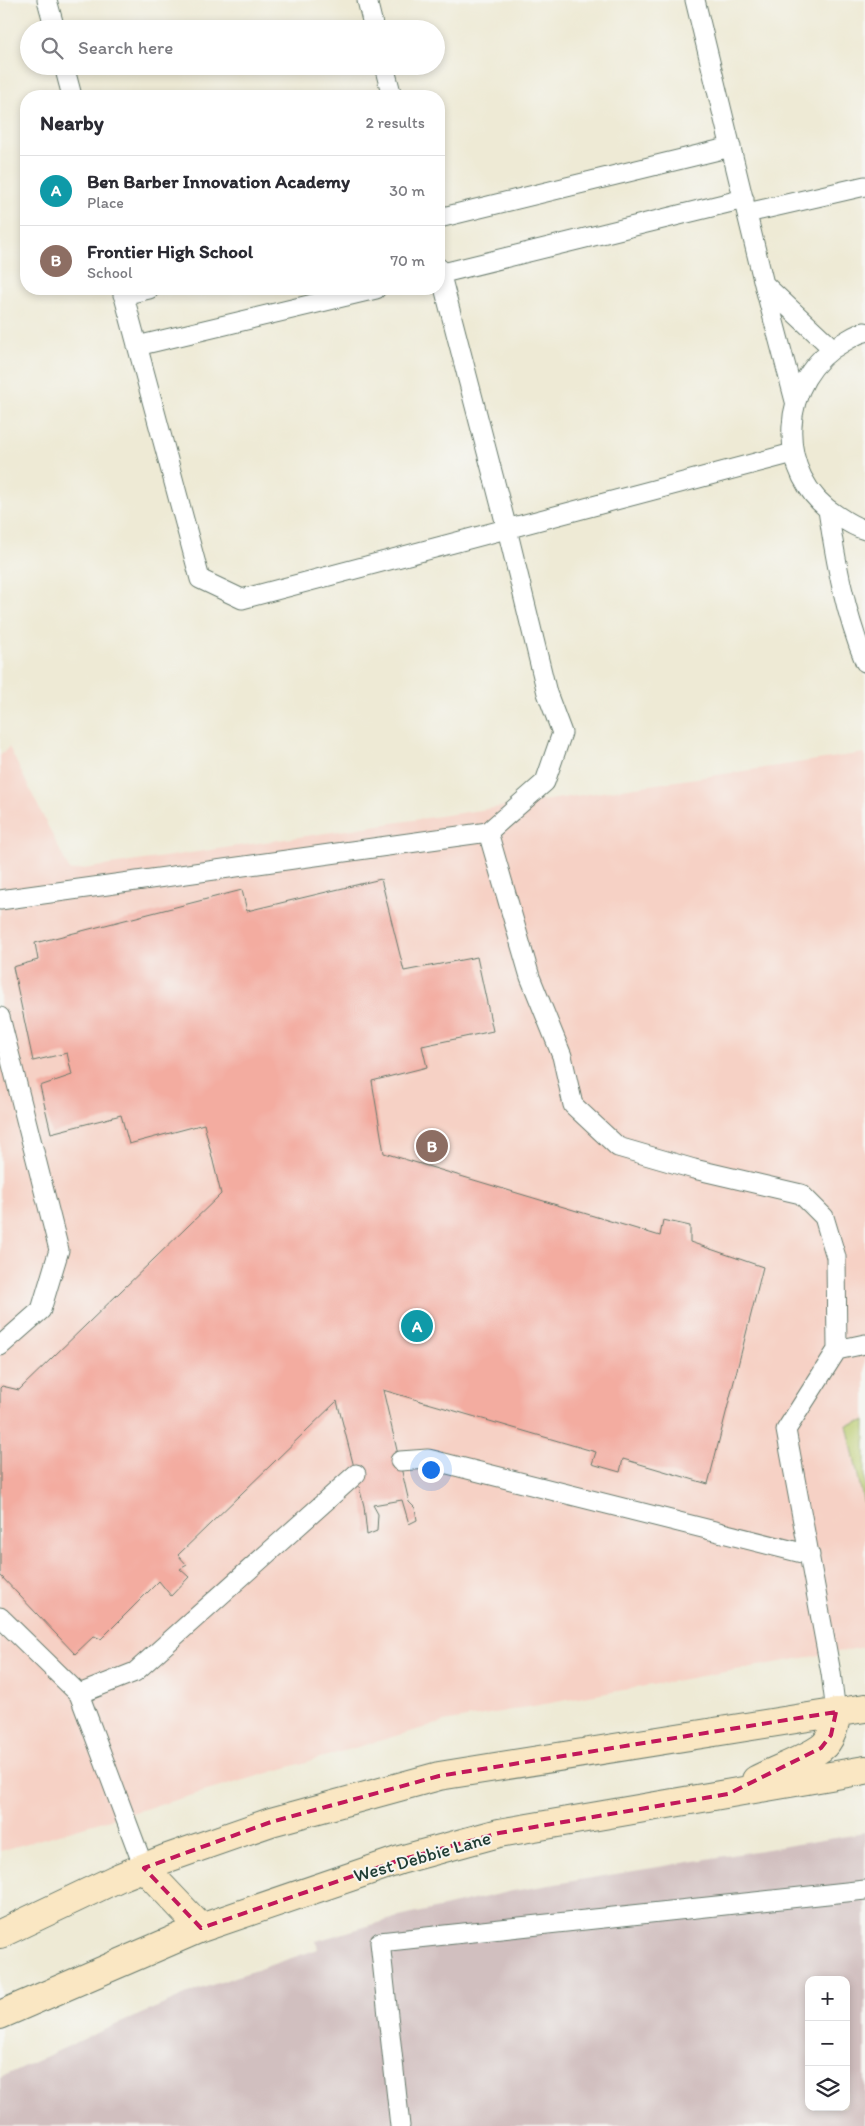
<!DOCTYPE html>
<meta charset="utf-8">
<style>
body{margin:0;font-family:Itim,sans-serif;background:#f7f7f7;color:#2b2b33}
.controls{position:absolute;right:15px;bottom:15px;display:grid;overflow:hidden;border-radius:10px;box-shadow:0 2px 8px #0003}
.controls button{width:45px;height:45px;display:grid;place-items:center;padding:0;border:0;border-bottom:1px solid #e1e1e2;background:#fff;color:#2b2b33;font:25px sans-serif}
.you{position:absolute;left:430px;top:1469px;width:18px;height:18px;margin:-12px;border:4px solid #fff;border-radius:50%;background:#1a73e8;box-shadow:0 0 0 8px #1a73e833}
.badge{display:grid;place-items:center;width:32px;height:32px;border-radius:50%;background:#d1495b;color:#fff;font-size:16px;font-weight:700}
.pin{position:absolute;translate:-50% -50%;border:2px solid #fff;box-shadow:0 1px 5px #0006}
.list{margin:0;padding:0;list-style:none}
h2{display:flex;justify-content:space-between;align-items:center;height:65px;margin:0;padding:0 20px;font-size:21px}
h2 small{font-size:16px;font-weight:400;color:#7c7c81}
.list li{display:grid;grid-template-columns:32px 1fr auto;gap:15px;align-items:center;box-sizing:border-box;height:70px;padding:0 20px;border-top:1px solid #e1e1e2}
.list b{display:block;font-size:19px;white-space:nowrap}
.list p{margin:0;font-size:16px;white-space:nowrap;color:#7c7c81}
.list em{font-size:16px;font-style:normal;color:#7c7c81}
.icon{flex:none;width:28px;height:28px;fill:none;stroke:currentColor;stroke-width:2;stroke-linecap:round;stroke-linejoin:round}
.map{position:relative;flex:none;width:865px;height:2126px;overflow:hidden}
.search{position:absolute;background:#fff;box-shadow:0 2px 8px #0003;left:20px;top:20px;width:425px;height:55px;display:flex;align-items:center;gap:12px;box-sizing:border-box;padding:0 18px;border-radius:28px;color:#7c7c81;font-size:19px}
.panel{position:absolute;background:#fff;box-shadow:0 2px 8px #0003;left:20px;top:90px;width:425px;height:205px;border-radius:20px}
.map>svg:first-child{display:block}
.built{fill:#f6d1c5}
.industrial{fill:#d1bfbf;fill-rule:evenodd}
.green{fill:#b9cb6e;stroke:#6c8451}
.building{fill:#f3aca0}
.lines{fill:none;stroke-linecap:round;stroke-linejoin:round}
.service-casing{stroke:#677a6c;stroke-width:21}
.secondary-casing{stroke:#677a6c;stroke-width:30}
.service{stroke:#fff;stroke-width:19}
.secondary{stroke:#fae7c3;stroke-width:28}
.marked{fill:none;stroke:#c2185b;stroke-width:4;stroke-dasharray:10 6;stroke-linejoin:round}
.labels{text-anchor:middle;stroke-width:4;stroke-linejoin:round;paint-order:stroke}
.street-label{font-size:19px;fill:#1f3d34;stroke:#f6f6f2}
</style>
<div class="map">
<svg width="865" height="2126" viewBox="0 0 865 2126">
<rect width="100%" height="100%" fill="#f6f6f2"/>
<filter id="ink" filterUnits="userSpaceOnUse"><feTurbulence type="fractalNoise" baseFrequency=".02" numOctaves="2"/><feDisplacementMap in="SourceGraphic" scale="10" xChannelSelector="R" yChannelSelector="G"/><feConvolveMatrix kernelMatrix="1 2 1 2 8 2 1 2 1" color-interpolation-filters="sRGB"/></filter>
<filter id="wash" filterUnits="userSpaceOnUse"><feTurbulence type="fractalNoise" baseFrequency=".0096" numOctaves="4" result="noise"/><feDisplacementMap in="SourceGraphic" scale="20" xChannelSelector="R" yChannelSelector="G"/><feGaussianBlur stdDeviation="1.12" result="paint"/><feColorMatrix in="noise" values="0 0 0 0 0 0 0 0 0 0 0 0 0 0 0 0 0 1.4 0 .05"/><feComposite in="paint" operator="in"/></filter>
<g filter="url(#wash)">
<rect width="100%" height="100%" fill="#eeead5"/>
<!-- built -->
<path class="built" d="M9 747 70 871 865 753V1421L847 1425 865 1509V1647L444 1722 0 1851V756Z"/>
<!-- industrial -->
<path class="industrial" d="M865 1833V2126H0V2078L90 2036 197 1990 318 1949 316 1941 399 1917 513 1891ZM809 1980H846V2107H809Z"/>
<!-- green -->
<path class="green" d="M865 1421V1509L847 1425Z"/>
<g id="blocks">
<!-- building -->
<path class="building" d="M381 879 404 971 477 957 493 1031 422 1046 427 1067 372 1081 384 1153 660 1236 663 1220 690 1226V1242L763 1267 708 1484 623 1459 620 1472 592 1464 596 1452 383 1390 409 1502 415 1508 417 1520 409 1524 402 1500 373 1505 378 1514 377 1531 367 1535 364 1506 337 1401 178 1555 187 1565 180 1569 189 1577 171 1596 159 1581 101 1639 94 1636 75 1654 0 1575V1388L2 1386 19 1390 221 1194 204 1124 129 1144 121 1115 51 1133 40 1086 72 1075 67 1053 33 1061 13 967 38 960 35 943 242 890 247 911Z"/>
</g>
</g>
<g filter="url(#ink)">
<use href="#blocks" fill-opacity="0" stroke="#677a6c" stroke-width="1"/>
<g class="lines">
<defs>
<path id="service" d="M47 0 55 29
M367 0 374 29
M695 0 764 284 795 401
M64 66 72 96
M384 66 392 96
M747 213 865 186
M439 218 731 147
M439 274 744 199
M764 284 832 348
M122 289 200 579 242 599 793 453
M123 295 149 289
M865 332C858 333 851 338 844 342 778 377 773 477 838 516 847 522 855 527 865 530
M137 346 376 289
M828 510C836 563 845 613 865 662
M488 832 530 977 562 1056 573 1105 618 1147 694 1169 801 1194 824 1217 836 1257 837 1350
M0 900 488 832 545 782 562 733 547 693 507 529 439 268
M0 1017 59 1250 41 1310 0 1346
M400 1461 428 1459 810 1555
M0 1617 79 1694 144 1868
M79 1694 135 1672 356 1474
M836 1712 831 1673 786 1430 837 1350 865 1344
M400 2126 380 1942 865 1890"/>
<path id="secondary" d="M756 1780C775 1770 804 1760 821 1748 831 1741 836 1724 836 1712
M144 1868 201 1928
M0 1934 120 1877 165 1859 271 1822 439 1776 865 1708
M0 2015 201 1928 400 1860 499 1833 865 1770"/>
</defs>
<!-- service casing -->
<use href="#service" class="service-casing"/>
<!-- secondary casing -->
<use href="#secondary" class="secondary-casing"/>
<!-- service -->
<use href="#service" class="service"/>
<!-- secondary -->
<use href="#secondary" class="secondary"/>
</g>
</g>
<!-- marked area -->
<path class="marked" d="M836 1712 831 1735 821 1748 728 1794 499 1833 400 1860 201 1928 144 1868 271 1822 439 1776Z"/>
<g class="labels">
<!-- street labels -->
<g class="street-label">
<text transform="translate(422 1856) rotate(-16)" y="7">West Debbie Lane</text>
</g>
</g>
</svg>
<div class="controls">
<button>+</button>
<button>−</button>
<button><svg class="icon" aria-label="layers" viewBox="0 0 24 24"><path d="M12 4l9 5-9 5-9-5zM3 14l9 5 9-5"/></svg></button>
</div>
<div class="you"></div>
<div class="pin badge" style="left:417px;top:1326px;background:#0f9aa8">A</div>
<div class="pin badge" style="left:432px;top:1146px;background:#8d6e63">B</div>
<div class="search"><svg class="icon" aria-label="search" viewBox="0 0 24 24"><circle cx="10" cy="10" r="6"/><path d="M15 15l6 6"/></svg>Search here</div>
<section class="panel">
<h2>Nearby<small>2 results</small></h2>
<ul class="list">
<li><span class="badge" style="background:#0f9aa8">A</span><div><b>Ben Barber Innovation Academy</b><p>Place</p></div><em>30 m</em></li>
<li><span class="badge" style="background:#8d6e63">B</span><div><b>Frontier High School</b><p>School</p></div><em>70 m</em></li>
</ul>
</section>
</div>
